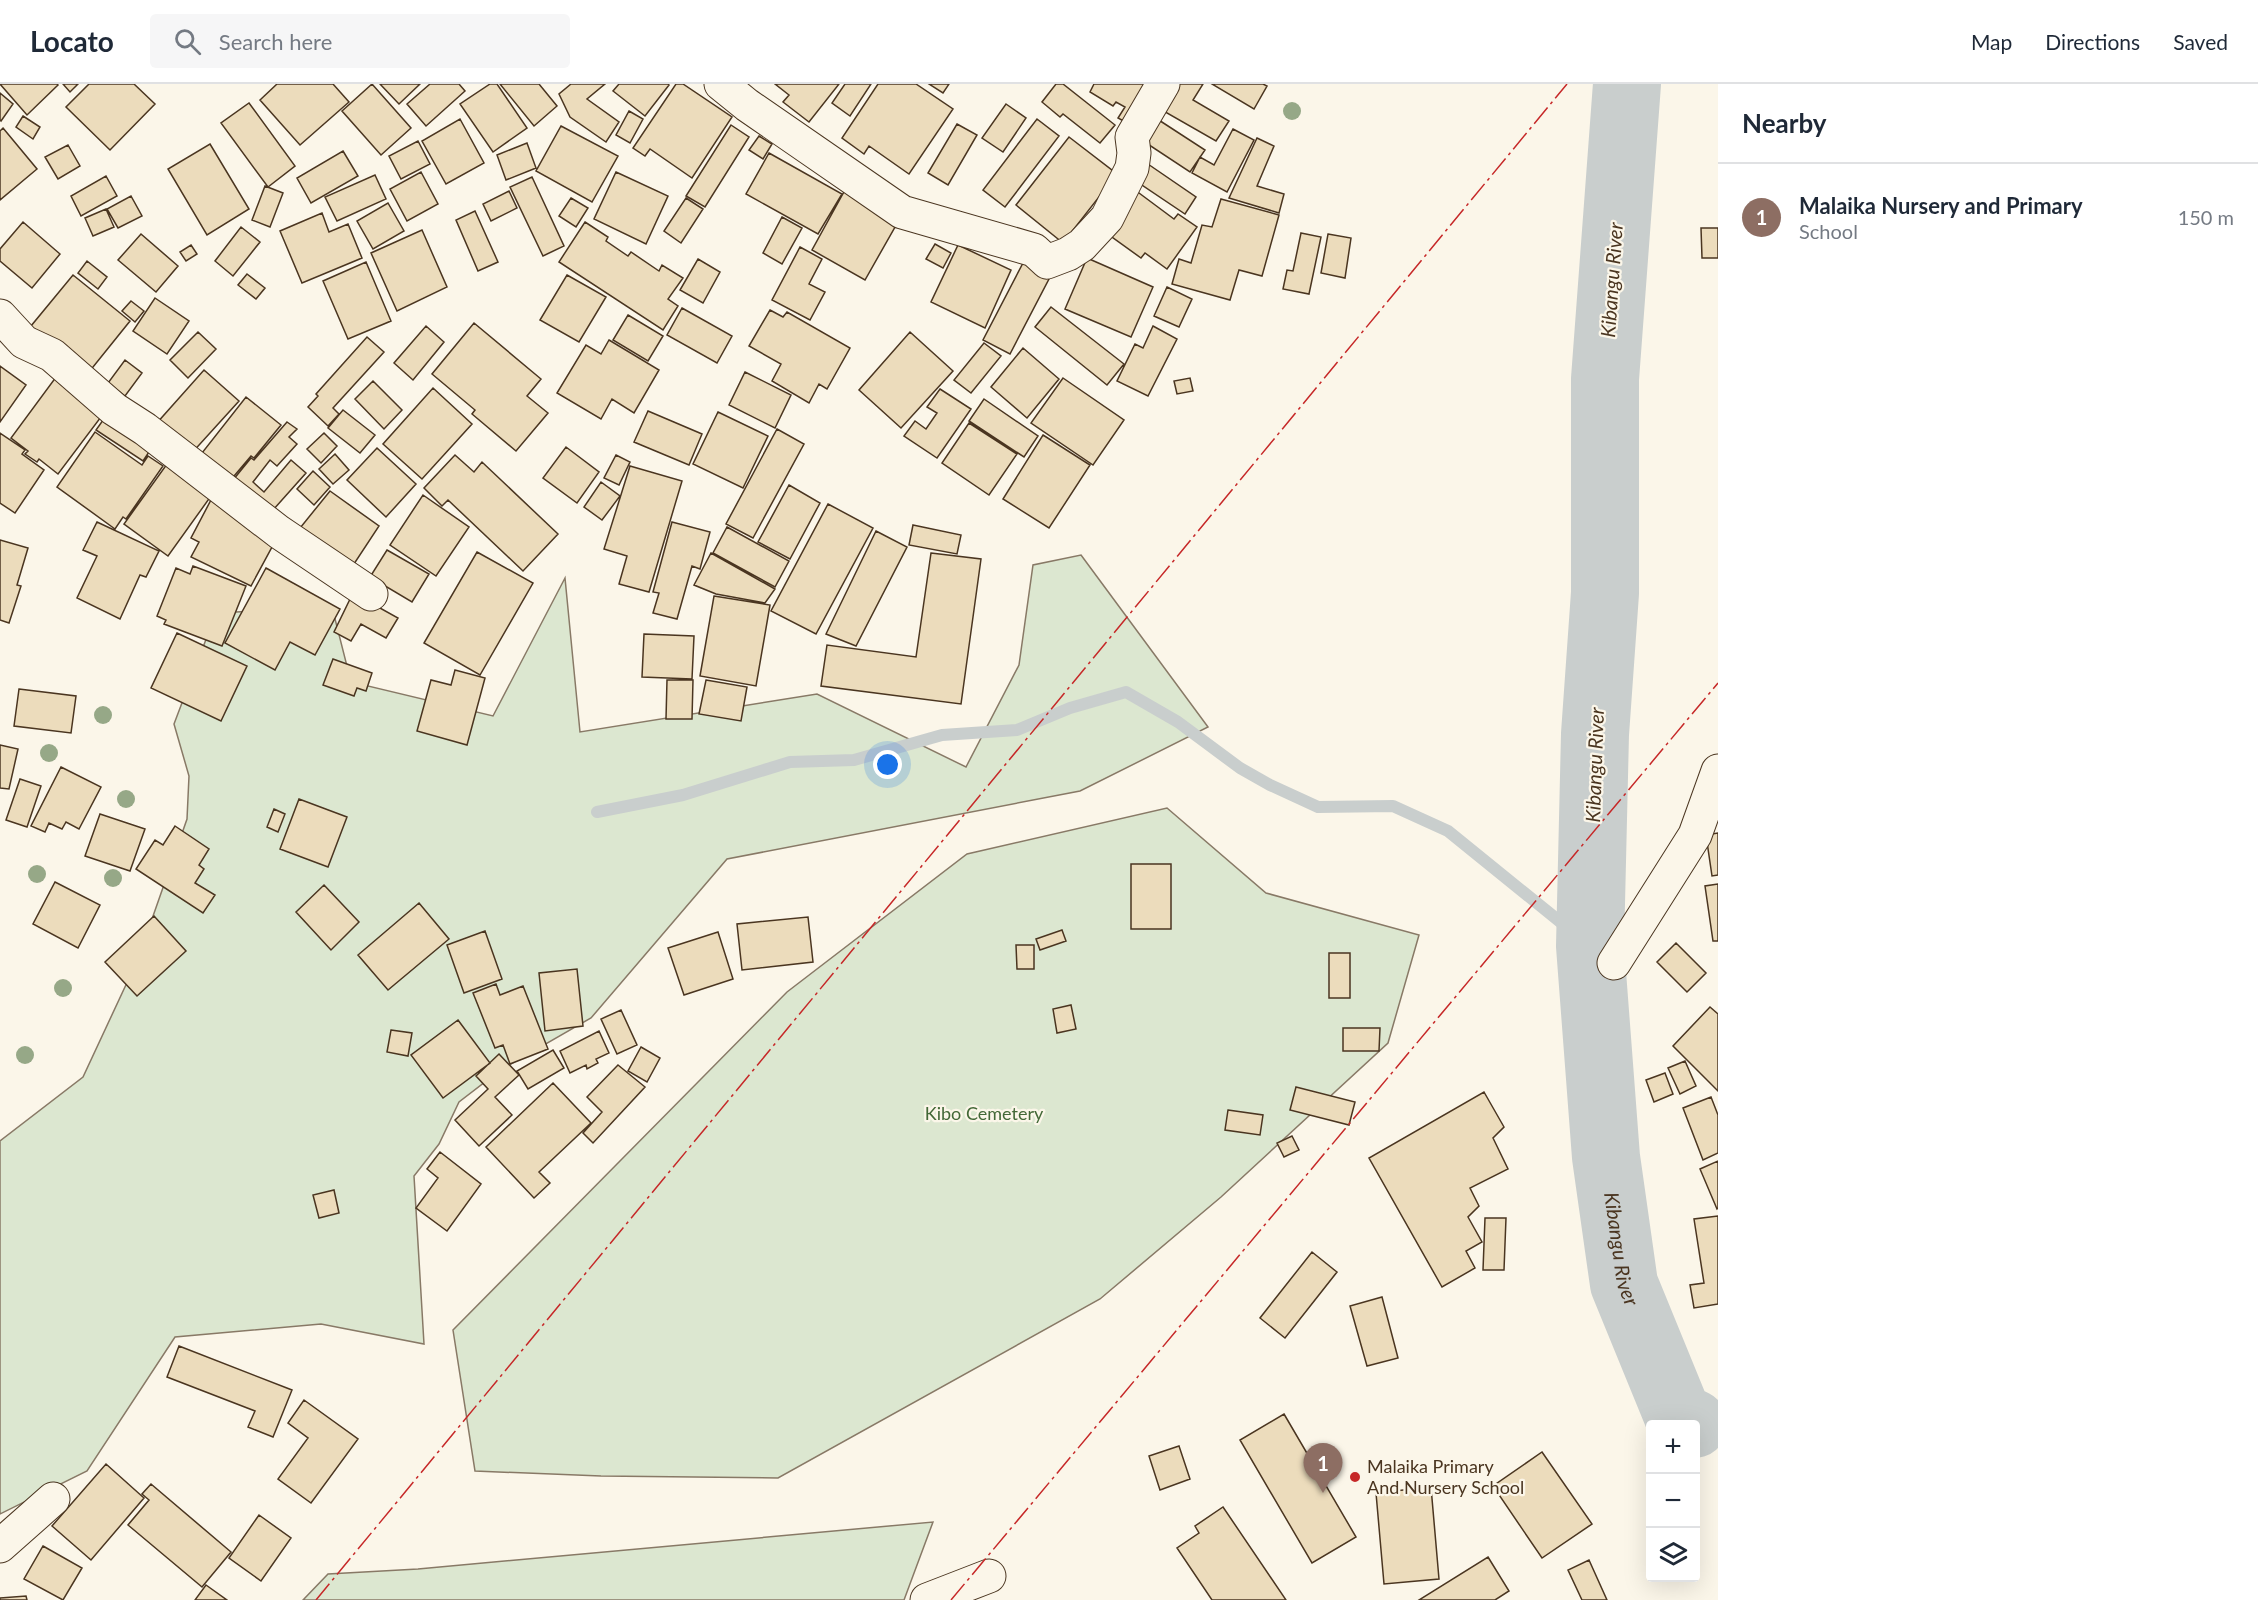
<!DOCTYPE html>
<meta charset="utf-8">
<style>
body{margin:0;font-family:Lato,sans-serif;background:#f6f6f7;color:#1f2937}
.controls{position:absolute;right:18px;bottom:18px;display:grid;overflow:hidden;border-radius:6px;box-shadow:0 6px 24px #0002}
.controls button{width:54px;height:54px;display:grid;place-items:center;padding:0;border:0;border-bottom:2px solid #e0e1e3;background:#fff;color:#1f2937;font:30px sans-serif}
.you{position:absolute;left:888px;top:681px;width:21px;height:21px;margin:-15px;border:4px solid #fff;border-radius:50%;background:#1a73e8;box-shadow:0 0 0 9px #1a73e833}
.badge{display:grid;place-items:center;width:39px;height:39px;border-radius:50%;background:#c62828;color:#fff;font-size:20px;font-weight:700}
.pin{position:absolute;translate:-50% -50px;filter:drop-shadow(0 2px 3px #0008)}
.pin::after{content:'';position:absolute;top:32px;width:21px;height:18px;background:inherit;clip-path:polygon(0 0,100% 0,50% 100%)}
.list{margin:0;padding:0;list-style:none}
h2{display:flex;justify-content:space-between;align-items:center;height:78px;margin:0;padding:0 24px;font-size:26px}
h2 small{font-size:20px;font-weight:400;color:#747a83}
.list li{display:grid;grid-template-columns:39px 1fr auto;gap:18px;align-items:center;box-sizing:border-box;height:108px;padding:0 24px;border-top:2px solid #e0e1e3}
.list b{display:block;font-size:22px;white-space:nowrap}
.list p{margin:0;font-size:20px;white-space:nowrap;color:#747a83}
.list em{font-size:20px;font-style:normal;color:#747a83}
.icon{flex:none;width:33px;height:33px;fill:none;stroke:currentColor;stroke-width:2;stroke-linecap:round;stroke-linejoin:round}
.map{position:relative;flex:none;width:1718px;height:1516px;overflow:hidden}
header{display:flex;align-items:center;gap:36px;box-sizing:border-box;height:84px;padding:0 30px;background:#fff;border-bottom:2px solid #e0e1e3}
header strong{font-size:28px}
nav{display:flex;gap:33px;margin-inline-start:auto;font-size:21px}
.search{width:420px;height:54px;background:#f6f6f7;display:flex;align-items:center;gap:15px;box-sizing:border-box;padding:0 21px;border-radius:6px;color:#747a83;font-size:22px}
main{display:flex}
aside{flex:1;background:#fff}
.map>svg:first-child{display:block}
.green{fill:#dce7d0;stroke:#887966;stroke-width:1.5}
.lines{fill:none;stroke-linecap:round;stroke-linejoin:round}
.stream{stroke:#c9cecd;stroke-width:12}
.river{stroke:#c9cecd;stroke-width:68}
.building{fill:#ecdcbc;stroke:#4a3520;stroke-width:1.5}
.minor-casing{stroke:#4a3520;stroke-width:35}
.minor{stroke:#fbf6e9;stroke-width:33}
.power{stroke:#c62828;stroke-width:1.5;stroke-dasharray:21 4.5 3 4.5;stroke-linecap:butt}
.tree{fill:#96a887}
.poi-dot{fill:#c62828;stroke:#fbf6e9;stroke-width:2}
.labels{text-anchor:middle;stroke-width:4.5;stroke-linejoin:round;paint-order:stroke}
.park-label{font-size:18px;fill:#436837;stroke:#fbf6e9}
.poi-label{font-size:18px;fill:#4a3520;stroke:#fbf6e9;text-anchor:start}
.water-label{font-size:20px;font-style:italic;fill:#4a3520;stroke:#fbf6e9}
</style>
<header>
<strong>Locato</strong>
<div class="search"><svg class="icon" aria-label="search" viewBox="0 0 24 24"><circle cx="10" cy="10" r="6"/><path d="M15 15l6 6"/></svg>Search here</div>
<nav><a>Map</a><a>Directions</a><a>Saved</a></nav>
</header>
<main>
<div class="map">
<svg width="1718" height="1516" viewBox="0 0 1718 1516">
<rect width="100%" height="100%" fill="#fbf6e9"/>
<!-- green -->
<path class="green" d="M1081 471 1208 643 1080 707 727 775 591 934 502 985 459 1018 439 1060 414 1092 424 1260 321 1240 175 1253 87 1387 0 1430V1057L83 993 138 875 187 735 189 692 174 640 216 529 332 523 351 598 493 632 565 494 580 648 817 610 966 683 1019 581 1033 481Z
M1167 724 1266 809 1419 851 1388 959 1221 1113 1100 1215 778 1394 601 1392 475 1387 453 1246 787 908 967 770Z
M933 1438 904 1516H303L328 1490 418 1485Z"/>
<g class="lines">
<!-- stream -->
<path class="stream" d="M597 728 683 711 790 678 854 676 942 651 1017 646 1070 624 1126 608 1178 638 1240 684 1270 701 1318 723 1393 722 1448 747 1590 862"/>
<!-- river -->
<path class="river" id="s1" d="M1627 0 1605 295V509L1595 650 1590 862 1606 1073 1624 1200 1678 1332 1694 1340"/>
</g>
<!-- building -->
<path class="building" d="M0 0H57L58 1 27 31Z
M63 0H78L70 8Z
M89 0H134L155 20 110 66 66 23Z
M277 0H333L349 18 300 61 260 16Z
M372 0 411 44 381 71 342 27Z
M380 0H420L399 20Z
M430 0H459L465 7 426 42 407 20Z
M490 0H497L527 44 493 68 460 20Z
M500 0H539L557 22 534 42Z
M571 0H605L587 15 619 38 606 58 570 33 559 10Z
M619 0H668L669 1 645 32 613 7Z
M676 0H683L732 33 692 94 650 65 645 72 633 64Z
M775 0H839L809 38 783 18 789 11Z
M845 0H871L850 32 832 19Z
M878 0H916L953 25 909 90 869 62 864 70 842 54Z
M929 0H949L943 9Z
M1056 0H1063L1115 41 1100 59 1063 30 1060 33 1042 18Z
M1094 0H1158L1136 44 1118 34 1125 23 1116 18 1113 22 1090 8Z
M1165 0H1203L1193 16 1229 37 1216 57 1153 21Z
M1212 0H1263L1267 2 1254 25Z
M0 9 13 20 1 37 0 36Z
M249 19 295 82 268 103 221 39Z
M1006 20 1026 34 1003 68 982 54Z
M629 27 643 35 630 59 616 51Z
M1148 29 1205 66 1190 88 1134 51Z
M23 32 40 43 33 55 16 43Z
M460 35 484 79 446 100 422 57Z
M1037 35 1059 52 1005 123 983 106Z
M957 40 977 51 948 101 928 89Z
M731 41 749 53 705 123 686 112Z
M561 42 618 72 592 118 536 87Z
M3 44 37 85 0 116V47Z
M1233 45 1254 56 1227 108 1192 89 1200 73 1214 81Z
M759 52 772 60 763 75 749 66Z
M1069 53 1117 90 1063 159 1016 121Z
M1257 54 1274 62 1257 102 1284 110 1279 129 1229 114Z
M418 57 430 80 401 95 389 72Z
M527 59 536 84 506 96 497 71Z
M210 60 249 125 207 151 168 85Z
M68 61 80 82 58 95 45 73Z
M343 67 358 92 311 119 297 94Z
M769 69 842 110 818 150 746 110Z
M1145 78 1196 113 1185 130 1133 95Z
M421 88 438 120 407 137 390 105Z
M616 88 668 112 646 160 594 135Z
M375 91 386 115 337 137 325 113Z
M106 92 117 112 81 132 71 112Z
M532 93 564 162 543 172 510 103Z
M265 102 283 109 270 143 252 136Z
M845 106 899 136 865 196 812 166Z
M1135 106 1174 135 1178 130 1197 143 1167 185 1145 169 1141 174 1105 148Z
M509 107 517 124 491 137 483 120Z
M131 112 142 132 118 144 107 125Z
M571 114 588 124 576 143 559 132Z
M686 114 703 125 681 159 664 147Z
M1221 115 1279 131 1262 192 1239 186 1230 216 1172 200 1179 175 1191 179 1202 141 1212 143Z
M388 119 404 147 373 165 357 137Z
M106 125 114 143 93 152 85 134Z
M475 127 498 178 478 187 456 136Z
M322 129 329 148 348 140 362 174 302 199 280 147Z
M782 133 802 144 782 180 763 169Z
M23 138 60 170 32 204 0 177V165Z
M585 138 608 153 606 157 628 172 631 168 659 187 662 181 683 194 668 215 678 222 663 246 559 178Z
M241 143 260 158 233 192 215 177Z
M1701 144H1718V174H1702Z
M422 146 447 203 397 227 371 169Z
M1301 149 1321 153 1309 210 1283 205 1287 186 1293 187Z
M141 150 178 182 156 208 118 176Z
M1328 150 1351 154 1345 194 1321 189Z
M935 160 951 169 943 184 926 175Z
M191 161 197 170 186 177 180 168Z
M958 161 1011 186 985 244 931 218Z
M800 163 822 175 809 200 825 208 810 236 772 216Z
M1087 174 1153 203 1131 253 1065 225Z
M698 175 720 188 703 219 680 206Z
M87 177 107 193 98 205 78 189Z
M366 178 391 237 348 255 323 197Z
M1023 179 1050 193 1010 270 983 256Z
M247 190 265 204 256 215 238 201Z
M73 191 130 237 89 288 31 242Z
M567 191 606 213 579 258 540 236Z
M1167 203 1192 215 1179 243 1154 232Z
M155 214 189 237 167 270 133 247Z
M131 217 144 227 135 238 122 227Z
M1051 223 1124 280 1107 301 1035 243Z
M682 224 732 252 717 279 667 251Z
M770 226 783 233 787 228 850 264 827 305 819 300 809 319 772 297 781 280 749 262Z
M628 231 663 252 648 277 613 256Z
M474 239 541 295 527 312 548 329 516 367 472 330 475 326 432 290Z
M426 242 444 258 413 296 394 279Z
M1153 242 1177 255 1148 312 1117 297 1135 260 1143 264Z
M198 248 216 265 188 294 170 276Z
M910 248 953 287 901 344 859 306Z
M367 253 384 268 333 324 339 330 328 342 308 323 318 312 316 310Z
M609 256 659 286 634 329 612 315 601 335 557 309 586 261 601 270Z
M984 259 1001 272 971 309 954 296Z
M1023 264 1059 295 1027 334 991 303Z
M125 276 142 289 125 312 108 299Z
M0 282 26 301 0 338Z
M204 286 239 317 190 371 156 340Z
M745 288 791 311 775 344 729 321Z
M59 289 107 325 58 390 39 375 37 378 25 370 28 367 11 354Z
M1063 294 1124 336 1093 381 1031 339Z
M1190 294 1193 307 1177 310 1174 297Z
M373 297 402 326 384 345 355 315Z
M433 304 472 340 422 395 383 360Z
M940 305 971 325 937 374 904 352 915 337 926 345 937 329 927 323Z
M246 313 281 341 254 374 251 372 229 398 198 374Z
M984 315 1038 352 1024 373 969 337Z
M343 326 375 351 360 369 328 344Z
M648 327 702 350 689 381 634 358Z
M718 328 768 352 743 404 693 380Z
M106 332 153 362 143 377 96 346Z
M287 338 297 345 289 353 297 360 277 382 270 376 253 398 264 408 291 376 306 389 265 435 233 396 251 374 254 376Z
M969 339 1017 370 989 411 942 379Z
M777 345 804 360 753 454 726 440Z
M95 348 142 381 148 372 163 382 126 435 123 433 115 445 57 403Z
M0 349 25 366 22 370 44 386 15 429 0 419Z
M324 349 337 362 321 379 307 365Z
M1043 351 1090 381 1049 444 1003 415Z
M566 363 599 388 577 419 543 394Z
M377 364 416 400 386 433 347 396Z
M335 370 349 386 333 400 319 385Z
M455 371 474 388 482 378 558 450 523 487 448 416 442 422 424 404Z
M616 371 630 378 619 401 604 394Z
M167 380 211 412 168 472 124 440Z
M630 382 682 397 649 508 619 500 627 472 604 465Z
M313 387 330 403 314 421 297 405Z
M601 398 620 412 602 436 584 423Z
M789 401 820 419 790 475 758 458Z
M330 407 379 442 352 483 296 449Z
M423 411 469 443 436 492 390 461Z
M212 414 279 450 251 502 191 473 199 458 191 454Z
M828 420 873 444 816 550 771 527Z
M97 438 159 467 146 493 140 491 120 535 77 514 97 472 83 466Z
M672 438 710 448 700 485 692 482 677 535 653 529 659 509 653 508Z
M913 441 961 451 957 470 909 461Z
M727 443 789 477 775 503 713 469Z
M876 447 907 463 856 562 826 550Z
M0 456 28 464 17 501 21 502 9 539 0 536Z
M387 466 429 490 412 518 370 493Z
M477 468 533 499 480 591 424 559Z
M711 469 775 505 765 519 716 510 694 501Z
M931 469 981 475 961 620 821 602 827 561 916 573Z
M193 482 246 502 222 562 164 540 166 536 157 532 176 484 190 490Z
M266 484 340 525 315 571 290 558 275 586 225 559Z
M353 509 398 534 386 554 361 540 351 557 334 548Z
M714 512 770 521 756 602 700 592Z
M177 549 247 582 221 637 151 604Z
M644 550 694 552 692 595 642 593Z
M333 575 372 589 366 607 357 604 354 612 323 601Z
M455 586 485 594 467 661 417 647 431 596 451 601Z
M667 596H693L692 635H666Z
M706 596 747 603 741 637 699 630Z
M19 605 76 612 71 649 14 642Z
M0 661 18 665 9 705 0 704Z
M61 683 101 703 79 745 66 738 62 745 49 739 45 748 31 742Z
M20 695 41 702 27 743 6 736Z
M299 715 347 733 328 783 280 765Z
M274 725 285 730 278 748 267 743Z
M100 730 145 745 130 787 85 772Z
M175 742 209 765 199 781 204 785 195 799 215 811 203 829 136 785 155 756 163 761Z
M1718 749V791L1712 792 1706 751Z
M1131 780H1171V845H1131Z
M55 798 100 821 78 864 33 840Z
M1718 800V857H1713L1705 802Z
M324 801 359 838 331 866 296 828Z
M419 819 449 855 388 906 358 871Z
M154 832 186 867 137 912 105 878Z
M808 833 813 878 742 886 737 840Z
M1062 846 1066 857 1040 866 1036 855Z
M485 847 502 895 464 909 447 861Z
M718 848 733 895 684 911 668 864Z
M1676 859 1706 889 1687 908 1657 878Z
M1016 861H1034V885H1017Z
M1329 869H1350V914H1329Z
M577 885 583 942 545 947 539 889Z
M496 900 500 911 523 902 548 965 510 980 503 961 495 964 473 909Z
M1071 921 1076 945 1057 949 1053 925Z
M1710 923 1718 930V1007L1673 962Z
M621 926 637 961 617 970 601 935Z
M458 936 490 979 443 1014 411 971Z
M1343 944H1380L1379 967H1343Z
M391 946 412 949 408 972 387 968Z
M599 947 609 969 596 975 598 979 587 985 586 981 570 989 560 967Z
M641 963 660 974 647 998 628 987Z
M553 966 564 984 528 1005 517 987Z
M499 970 519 991 495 1013 512 1031 479 1062 455 1036 488 1005 476 992Z
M1685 977 1696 1002 1680 1010 1668 984Z
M618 981 645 1003 593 1059 583 1049 602 1028 587 1013Z
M1665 989 1673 1010 1654 1018 1646 996Z
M553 999 591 1039 539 1088 550 1099 534 1114 486 1063Z
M1296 1003 1355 1018 1349 1041 1290 1026Z
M1484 1008 1504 1043 1493 1054 1508 1085 1470 1104 1479 1122 1468 1133 1482 1158 1466 1167 1475 1184 1442 1203 1369 1074Z
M1711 1013 1718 1031V1069L1703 1076 1683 1024Z
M1228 1026 1263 1031 1260 1051 1225 1046Z
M1292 1052 1299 1066 1284 1073 1277 1059Z
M440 1068 481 1100 447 1147 416 1124 438 1094 427 1085Z
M1718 1077V1124L1717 1125 1700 1085Z
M334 1106 339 1129 319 1134 313 1111Z
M1718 1132V1220L1694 1224 1690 1201 1704 1199 1694 1135Z
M1485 1134H1506L1504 1186H1483Z
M1312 1168 1337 1188 1285 1254 1260 1234Z
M1382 1213 1398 1274 1367 1282 1350 1222Z
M179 1262 292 1306 273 1353 248 1343 255 1327 167 1293Z
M304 1316 358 1355 311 1419 278 1395 308 1354 288 1339Z
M1284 1330 1356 1453 1312 1479 1240 1356Z
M1179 1362 1190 1395 1160 1406 1149 1372Z
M1542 1368 1592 1440 1542 1474 1493 1402Z
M106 1380 144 1414 91 1476 52 1442Z
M151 1400 231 1468 202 1503 128 1441 149 1416 142 1410Z
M1431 1403 1439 1495 1384 1500 1376 1409Z
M1223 1423 1286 1516H1212L1177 1464 1199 1449 1195 1442Z
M259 1431 291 1454 261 1497 229 1474Z
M43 1462 82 1484 63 1516 24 1495Z
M1488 1473 1509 1507 1495 1516H1419Z
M1589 1476 1607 1516H1582L1568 1486Z
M206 1501 227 1516H195Z
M26 1512 27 1516H0V1514Z"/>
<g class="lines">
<defs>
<path id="minor" d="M721 0 747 21 902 128 1034 166 1047 178 1068 170 1082 161 1107 134 1132 84 1134 69 1132 53 1163 0
M0 232 24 258 52 271 114 325 145 345 279 448 371 510
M1614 879 1695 751 1718 687
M0 1462 53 1415
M927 1516 989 1492"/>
</defs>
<!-- minor casing -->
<use href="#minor" class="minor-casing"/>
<!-- minor -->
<use href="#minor" class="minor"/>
<!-- power -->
<path class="power" d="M316 1516 1567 0
M951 1516 1718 599"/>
</g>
<!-- trees -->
<g class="tree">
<circle cx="1292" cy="27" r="9"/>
<circle cx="103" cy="631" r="9"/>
<circle cx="49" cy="669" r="9"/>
<circle cx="126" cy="715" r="9"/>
<circle cx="37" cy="790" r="9"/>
<circle cx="113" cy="794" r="9"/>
<circle cx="63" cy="904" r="9"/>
<circle cx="25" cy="971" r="9"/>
</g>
<!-- markers -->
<circle class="poi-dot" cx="1355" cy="1393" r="6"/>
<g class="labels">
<!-- park labels -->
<g class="park-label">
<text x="984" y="1036">Kibo Cemetery</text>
</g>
<!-- poi labels -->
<g class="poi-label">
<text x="1367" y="1389">Malaika Primary<tspan x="1367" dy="21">And Nursery School</tspan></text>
</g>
<!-- water labels -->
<g class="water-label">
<text transform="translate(1612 196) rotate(-86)" y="7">Kibangu River</text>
<text transform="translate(1595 681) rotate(-88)" y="7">Kibangu River</text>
<text dy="7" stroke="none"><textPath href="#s1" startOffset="1168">Kibangu River</textPath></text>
</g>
</g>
</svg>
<div class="controls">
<button>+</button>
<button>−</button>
<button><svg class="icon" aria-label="layers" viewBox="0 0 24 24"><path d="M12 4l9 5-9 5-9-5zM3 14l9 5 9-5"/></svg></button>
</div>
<div class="you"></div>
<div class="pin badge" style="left:1323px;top:1409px;background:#8d6e63">1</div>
</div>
<aside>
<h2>Nearby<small></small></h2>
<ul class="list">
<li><span class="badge" style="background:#8d6e63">1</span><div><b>Malaika Nursery and Primary</b><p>School</p></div><em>150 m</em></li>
</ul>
</aside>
</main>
